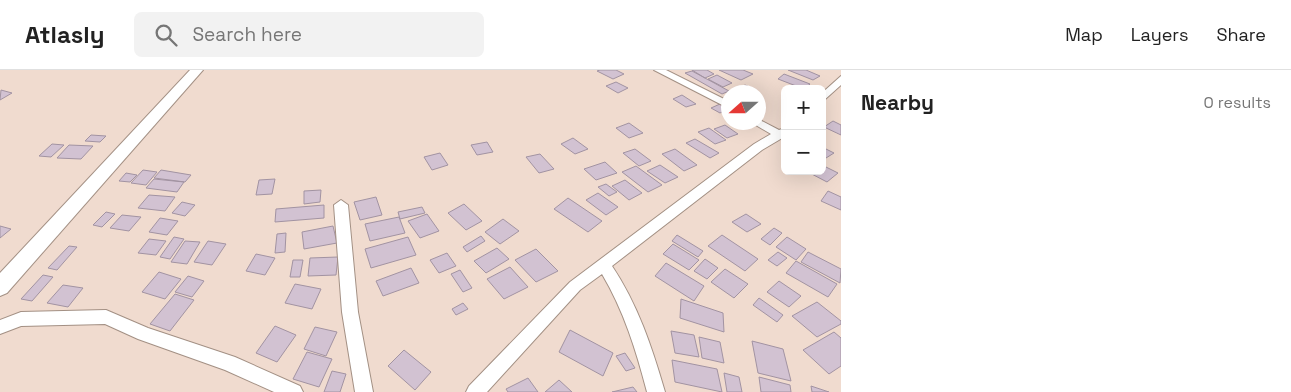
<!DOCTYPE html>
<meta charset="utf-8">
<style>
body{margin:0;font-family:"Space Grotesk",sans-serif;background:#f2f2f2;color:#222}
.controls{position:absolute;right:15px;top:15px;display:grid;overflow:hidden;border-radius:8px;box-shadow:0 5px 20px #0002}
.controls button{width:45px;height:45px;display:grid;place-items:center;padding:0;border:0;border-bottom:1px solid #e0e0e0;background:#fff;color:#222;font:25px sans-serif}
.compass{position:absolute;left:721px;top:15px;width:45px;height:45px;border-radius:50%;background:#fff;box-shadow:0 5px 20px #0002;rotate:249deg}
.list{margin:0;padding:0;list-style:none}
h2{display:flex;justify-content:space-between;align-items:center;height:65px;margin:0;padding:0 20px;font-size:21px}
h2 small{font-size:16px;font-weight:400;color:#767676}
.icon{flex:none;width:28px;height:28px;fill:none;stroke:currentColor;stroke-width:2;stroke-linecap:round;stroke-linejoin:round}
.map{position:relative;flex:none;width:841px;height:322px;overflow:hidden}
header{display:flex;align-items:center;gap:30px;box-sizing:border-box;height:70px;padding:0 25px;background:#fff;border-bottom:1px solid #e0e0e0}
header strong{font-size:24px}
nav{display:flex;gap:28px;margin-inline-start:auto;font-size:18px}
.search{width:350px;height:45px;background:#f2f2f2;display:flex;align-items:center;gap:12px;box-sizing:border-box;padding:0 18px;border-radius:8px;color:#767676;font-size:19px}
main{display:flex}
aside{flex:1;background:#fff}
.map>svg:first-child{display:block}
.building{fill:#d2c2d2;stroke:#a293a2}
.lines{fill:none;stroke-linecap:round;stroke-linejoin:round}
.street-casing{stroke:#a39084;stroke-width:2}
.secondary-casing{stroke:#a39084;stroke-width:2}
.street{fill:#fff;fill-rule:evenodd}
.secondary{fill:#fff;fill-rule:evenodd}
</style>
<header>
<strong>Atlasly</strong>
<div class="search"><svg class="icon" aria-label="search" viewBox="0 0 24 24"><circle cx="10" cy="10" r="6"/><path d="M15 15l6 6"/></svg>Search here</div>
<nav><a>Map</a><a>Layers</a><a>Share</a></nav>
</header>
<main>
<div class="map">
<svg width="841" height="322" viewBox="0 0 841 322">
<rect width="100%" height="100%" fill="#f0dbcf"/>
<!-- building -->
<path class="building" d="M600 0H616L624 4 613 9 597 1Z
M692 0H707L714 4 705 8Z
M719 0H743L753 4 741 10Z
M788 0H806L820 6 813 10Z
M692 1 729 21 722 24 685 3Z
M784 4 810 14 804 19 778 9Z
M717 5 732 13 723 17 708 9Z
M616 12 628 18 618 23 606 16Z
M745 15 752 18 744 22H732Z
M1 20 12 23 0 30Z
M682 25 696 34 686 37 673 29Z
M720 34 728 39 720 43 711 38Z
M833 51 841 55V65L824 57Z
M629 53 643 63 629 68 616 58Z
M725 55 738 64 727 68 714 59Z
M709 58 726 70 715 74 698 62Z
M91 65 106 66 100 72 85 71Z
M573 68 588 79 575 84 561 74Z
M695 69 719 83 710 88 686 73Z
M487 72 493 82 477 85 471 75Z
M52 74 64 75 51 87 39 86Z
M69 75 93 76 81 89 57 88Z
M822 77 834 83 826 88 822 86Z
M635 79 651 91 639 96 623 83Z
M675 79 697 95 684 101 662 84Z
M440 83 448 95 432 100 424 87Z
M540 84 554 99 539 103 526 87Z
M605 92 617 103 596 110 584 99Z
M660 95 678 107 665 113 647 101Z
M822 95 838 103 827 112 806 101H822Z
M636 96 662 115 648 122 622 102Z
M143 100 157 102 146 115 131 113Z
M161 100 191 105 185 112 154 108Z
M126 103 137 105 130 112 119 111Z
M154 109 184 112 177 122 146 118Z
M275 109 272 124 256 125 259 110Z
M625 110 642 123 629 130 612 116Z
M606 114 617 122 609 126 598 117Z
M321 120 320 132 304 134V121Z
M828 121 841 127V140L821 131Z
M598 123 618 137 606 145 586 130Z
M149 125 175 127 165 141 138 138Z
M376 127 382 145 360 150 354 132Z
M568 128 602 151 588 162 554 139Z
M182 132 195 135 185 146 172 143Z
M464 134 482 151 466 160 448 143Z
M324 135V148L275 152 276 139Z
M422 137 425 143 400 149 398 142Z
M106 142 115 144 102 157 93 155Z
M427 144 439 161 420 168 408 151Z
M746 144 761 154 747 162 732 152Z
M122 145 141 147 129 161 110 158Z
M399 147 405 163 370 171 365 154Z
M160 148 178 151 167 165 149 162Z
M503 149 519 161 500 174 485 162Z
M0 156 11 159 0 168Z
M333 156 337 173 304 179 302 162Z
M774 158 782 163 770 175 761 169Z
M286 163 285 182 275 183 277 164Z
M677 165 703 181 698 187 672 171Z
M722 165 758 189 745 201 708 176Z
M481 166 485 171 467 182 463 177Z
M174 167 184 169 170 189 160 187Z
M408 167 416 185 371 198 365 179Z
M787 167 806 179 796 190 776 177Z
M149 169 166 171 156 185 138 183Z
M185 171 200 172 187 194 171 192Z
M208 171 226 174 212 195 194 192Z
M673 174 699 190 689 200 663 184Z
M69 176 77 177 57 200 48 198Z
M497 178 509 189 486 203 474 191Z
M536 179 558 201 536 212 515 190Z
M778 182 787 188 777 196 768 190Z
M808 182 841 199 840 213 801 192Z
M447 183 456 196 439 203 430 190Z
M256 184 275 188 265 205 246 201Z
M338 187 336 205 308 206 310 188Z
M705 189 718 198 707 209 694 201Z
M293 190H303L300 207H290Z
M796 191 837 214 828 227 786 203Z
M666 193 704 216 694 231 655 206Z
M510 197 528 217 504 229 487 209Z
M411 198 419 213 383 226 376 211Z
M725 199 748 214 734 228 711 212Z
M460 200 472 218 463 222 451 204Z
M159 202 181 209 165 229 142 222Z
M43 205 53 207 32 231 21 229Z
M188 206 204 211 192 227 175 222Z
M779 211 801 226 789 237 767 222Z
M295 214 321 219 312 239 285 233Z
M63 215 83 218 68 237 47 233Z
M175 224 194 230 170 261 150 254Z
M759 228 783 245 777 252 753 235Z
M681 229 723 243 724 262 680 248Z
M817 232 841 251V254L817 267 792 246Z
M463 233 468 239 456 245 452 239Z
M275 256 296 265 277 292 256 283Z
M315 257 337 262 326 286 304 279Z
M570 260 613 283 603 306 559 282Z
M671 261 694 265 699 287 675 283Z
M834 262 841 268V296L829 304 803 280Z
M699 267 720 272 724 293 702 288Z
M752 271 783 279 791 311 758 303Z
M404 280 431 302 415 320 388 296Z
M307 282 332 289 319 317 293 309Z
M625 283 635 298 626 301 616 286Z
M672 290 717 299 722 322 675 312Z
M332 301 346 304 340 322H324Z
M724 303 739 307 742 322H727Z
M759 307 790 315 791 322H761Z
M528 308 538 322H508L506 319Z
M559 310 572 322H545Z
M811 316 829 322H812Z
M633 317 637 322H612Z"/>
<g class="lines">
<defs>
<path id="street" d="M654 0H666L728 31V38Z
M841 6V15L822 32V23Z
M758 49 779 60 785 58 784 67 762 80 612 196C638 235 652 277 665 322H647C636 280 624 241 602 204L580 220 487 322H466L469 316 570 212 754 74 771 64 754 54 753 52H758Z
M341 130 348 135 358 242 373 322H355L342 242 334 135Z
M106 240 148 258 235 287 300 316 303 322H274L225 300 138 269 105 254 21 256 0 264V250L21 242Z"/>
<path id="secondary" d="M190 0H203L7 223 0 226V203Z"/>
</defs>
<!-- street casing -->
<use href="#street" class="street-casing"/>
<!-- secondary casing -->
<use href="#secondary" class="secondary-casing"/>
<!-- street -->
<use href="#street" class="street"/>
<!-- secondary -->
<use href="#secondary" class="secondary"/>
</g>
</svg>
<div class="controls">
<button>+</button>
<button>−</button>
</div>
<svg class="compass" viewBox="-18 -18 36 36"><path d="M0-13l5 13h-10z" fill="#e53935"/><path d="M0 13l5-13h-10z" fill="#767676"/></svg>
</div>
<aside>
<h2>Nearby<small>0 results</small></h2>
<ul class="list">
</ul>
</aside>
</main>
